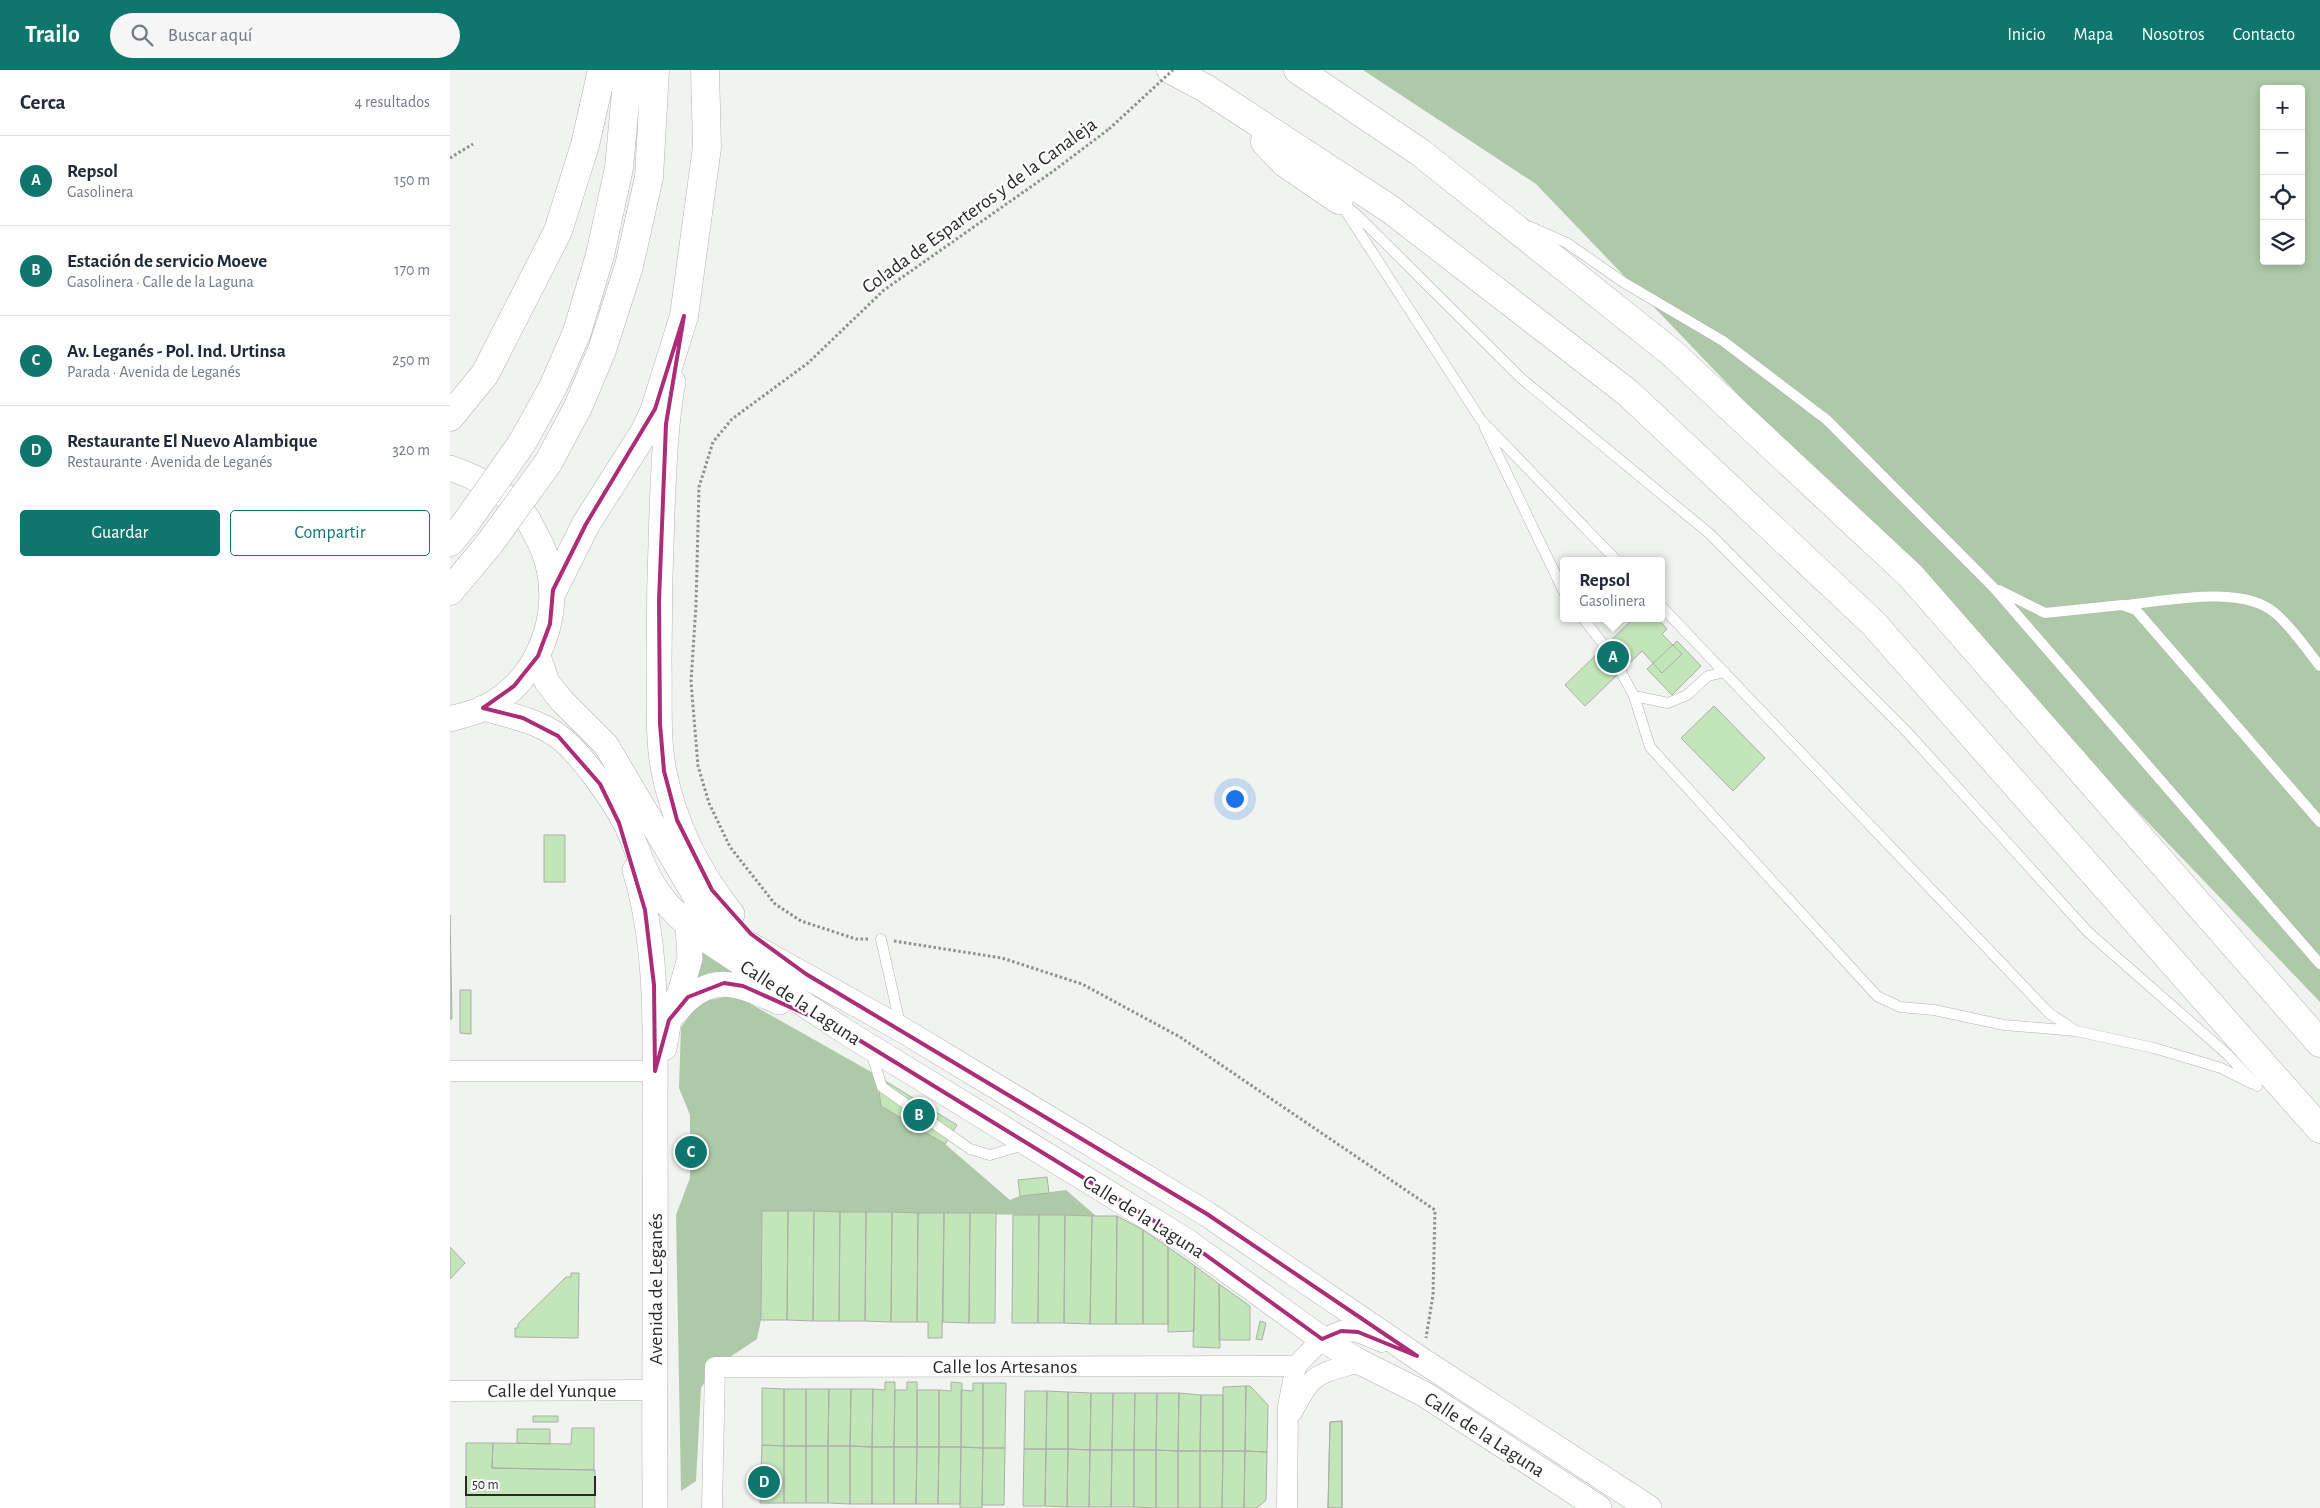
<!DOCTYPE html>
<html lang="es">
<meta charset="utf-8">
<style>
body{margin:0;font-family:"Alegreya Sans",sans-serif;background:#f6f6f7;color:#1f2937}
.controls{position:absolute;right:15px;top:15px;display:grid;overflow:hidden;border-radius:5px;box-shadow:0 2px 8px #0003}
.controls button{width:45px;height:45px;display:grid;place-items:center;padding:0;border:0;border-bottom:1px solid #e0e1e3;background:#fff;color:#1f2937;font:25px sans-serif}
.scale{position:absolute;left:15px;bottom:12px;width:131px;box-sizing:border-box;padding-left:5px;border:2px solid #282928;border-top:0;font-size:14px;line-height:18px;white-space:nowrap;color:#282928;-webkit-text-stroke:4px #fff;paint-order:stroke}
.you{position:absolute;left:784px;top:728px;width:18px;height:18px;margin:-12px;border:4px solid #fff;border-radius:50%;background:#1a73e8;box-shadow:0 0 0 8px #1a73e833}
.badge{display:grid;place-items:center;width:32px;height:32px;border-radius:50%;background:#0f766e;color:#fff;font-size:16px;font-weight:700}
.pin{position:absolute;translate:-50% -50%;border:2px solid #fff;box-shadow:0 1px 5px #0006}
.popup{position:absolute;left:1110px;top:487px;width:105px;height:65px;box-sizing:border-box;display:grid;place-content:center;border-radius:5px;background:#fff;filter:drop-shadow(0 1px 4px #0005);font-size:16px;white-space:nowrap;color:#747a83}
.popup b{font-size:19px;color:#1f2937}
.popup::after{content:'';position:absolute;left:50%;top:100%;margin-left:-10px;border:10px solid transparent;border-top-color:#fff}
.list{margin:0;padding:0;list-style:none}
h2{display:flex;justify-content:space-between;align-items:center;height:65px;margin:0;padding:0 20px;font-size:21px}
h2 small{font-size:16px;font-weight:400;color:#747a83}
.list li{display:grid;grid-template-columns:32px 1fr auto;gap:15px;align-items:center;box-sizing:border-box;height:90px;padding:0 20px;border-top:1px solid #e0e1e3}
.list b{display:block;font-size:19px;white-space:nowrap}
.list p{margin:0;font-size:16px;white-space:nowrap;color:#747a83}
.list em{font-size:16px;font-style:normal;color:#747a83}
.actions{display:flex;gap:10px;padding:15px 20px}
.actions a{flex:1;padding:11px 0;border:1px solid #0f766e;border-radius:5px;text-align:center;font-size:18px;color:#0f766e}
.actions .main{background:#0f766e;color:#fff}
.icon{flex:none;width:28px;height:28px;fill:none;stroke:currentColor;stroke-width:2;stroke-linecap:round;stroke-linejoin:round}
.map{position:relative;flex:none;width:1870px;height:1438px;overflow:hidden}
header{display:flex;align-items:center;gap:30px;box-sizing:border-box;height:70px;padding:0 25px;background:#0f766e;color:#fff}
header strong{font-size:24px}
nav{display:flex;gap:28px;margin-inline-start:auto;font-size:18px}
.search{width:350px;height:45px;background:#f6f6f7;display:flex;align-items:center;gap:12px;box-sizing:border-box;padding:0 18px;border-radius:28px;color:#747a83;font-size:19px}
main{display:flex}
aside{flex:1;background:#fff}
.map>svg:first-child{display:block}
.green{fill:#aec9a7;fill-rule:evenodd}
.building{fill:#c3e6b9;stroke:#abaeaa}
.lines{fill:none;stroke-linecap:round;stroke-linejoin:round}
.service-casing{stroke:#b1b4b0;stroke-width:11}
.minor-casing{stroke:#b1b4b0;stroke-width:21}
.tertiary-casing{stroke:#b1b4b0;stroke-width:26}
.trunk-casing{stroke:#b1b4b0;stroke-width:29}
.motorway-casing{stroke:#b1b4b0;stroke-width:29}
.path{stroke:#8e908d;stroke-width:3;stroke-dasharray:2.5 2.5;stroke-linecap:butt}
.service{stroke:#fff;stroke-width:10}
.minor{stroke:#fff;stroke-width:20}
.tertiary{stroke:#fff;stroke-width:25}
.trunk{stroke:#fff;stroke-width:28}
.motorway{stroke:#fff;stroke-width:28}
.trunk-bridge-casing{stroke:#b1b4b0;stroke-width:29;stroke-linecap:butt}
.path-bridge{stroke:#8e908d;stroke-width:3;stroke-dasharray:2.5 2.5;stroke-linecap:butt}
.trunk-bridge{stroke:#fff;stroke-width:28}
.marked{fill:none;stroke:#ac2c78;stroke-width:4;stroke-linejoin:round}
.labels{text-anchor:middle;stroke-width:4.5;stroke-linejoin:round;paint-order:stroke}
.street-label{font-size:20px;fill:#282928;stroke:#fff}
</style>
<header>
<strong>Trailo</strong>
<div class="search"><svg class="icon" aria-label="search" viewBox="0 0 24 24"><circle cx="10" cy="10" r="6"/><path d="M15 15l6 6"/></svg>Buscar aquí</div>
<nav><a>Inicio</a><a>Mapa</a><a>Nosotros</a><a>Contacto</a></nav>
</header>
<main>
<aside>
<h2>Cerca<small>4 resultados</small></h2>
<ul class="list">
<li><span class="badge">A</span><div><b>Repsol</b><p>Gasolinera</p></div><em>150 m</em></li>
<li><span class="badge">B</span><div><b>Estación de servicio Moeve</b><p>Gasolinera · Calle de la Laguna</p></div><em>170 m</em></li>
<li><span class="badge">C</span><div><b>Av. Leganés - Pol. Ind. Urtinsa</b><p>Parada · Avenida de Leganés</p></div><em>250 m</em></li>
<li><span class="badge">D</span><div><b>Restaurante El Nuevo Alambique</b><p>Restaurante · Avenida de Leganés</p></div><em>320 m</em></li>
</ul>
<div class="actions"><a class="main">Guardar</a><a>Compartir</a></div>
</aside>
<div class="map">
<svg width="1870" height="1438" viewBox="0 0 1870 1438">
<rect width="100%" height="100%" fill="#f0f3ef"/>
<!-- green -->
<path class="green" d="M913 0H1870V932L1086 114ZM1814 19H1851V191H1814Z
M249 871 297 906 243 913Z
M285 925 423 1003 431 1032 495 1074 560 1130 570 1126 616 1120 646 1146 312 1141 311 1250 307 1269 265 1297 251 1318 246 1411 231 1421 226 1145 240 1108V1045L229 1018 231 957 250 932Z"/>
<!-- building -->
<path class="building" d="M1184 548H1207L1217 559 1212 564 1232 584 1212 603 1192 581 1135 636 1115 615Z
M1227 571 1251 596 1222 625 1197 599Z
M1264 636 1315 688 1283 721 1231 668Z
M94 765H115V812H94Z
M0 845 2 949H0Z
M10 920H21V964L10 963Z
M427 1006 507 1055 495 1074 431 1036Z
M597 1107 599 1123 570 1126 568 1110Z
M312 1141H338L337 1250H311Z
M338 1141H364L363 1251 337 1250Z
M364 1141 390 1142 389 1251H363Z
M390 1142H416L415 1251H389Z
M416 1142H442L441 1252 415 1251Z
M442 1142 468 1143 467 1252H441Z
M468 1143H494L492 1268H478V1252H467Z
M494 1143H520L519 1253 493 1252Z
M520 1143H546L545 1253H519Z
M563 1145H589L588 1253H562Z
M589 1145H615L614 1253H588Z
M615 1145 642 1146 640 1254 614 1253Z
M642 1146H667L666 1254H640Z
M667 1146 693 1160V1254H666Z
M693 1160 718 1177V1254H693Z
M0 1177 15 1193 0 1209Z
M718 1177 745 1196 744 1261 718 1262Z
M745 1196 769 1214 770 1278 743 1277Z
M121 1203H129L128 1268 65 1267V1258H68V1254L116 1207H121Z
M769 1214 800 1236V1270H769Z
M810 1251 816 1253 812 1270 806 1269Z
M435 1312H445L444 1377H422L423 1319 435 1320Z
M457 1312H467V1377H444L445 1320H457Z
M501 1312 512 1313 511 1377H489V1320L501 1321Z
M523 1313H533V1378L511 1377V1320L523 1321Z
M533 1313H556L555 1378H533Z
M796 1316 795 1381H773V1317Z
M796 1316H800L818 1335 817 1382 795 1381Z
M312 1318 334 1319V1376L312 1375Z
M334 1319H356V1376H334Z
M356 1319H379L378 1376H356Z
M379 1319H401L400 1376H378Z
M401 1319H423L422 1377 400 1376Z
M467 1320H489V1377H467Z
M575 1321H597L596 1379H574Z
M597 1321 618 1322V1379H596Z
M618 1322 641 1323 640 1380 618 1379Z
M641 1323H663L662 1380H640Z
M663 1323H685L684 1380H662Z
M685 1323H707L706 1380H684Z
M707 1323H729L728 1381 706 1380Z
M729 1323 751 1325 750 1381H728Z
M751 1325H773V1381H750Z
M83 1346H108V1352H83Z
M892 1351V1438H878L880 1352Z
M892 1351V1438H878L880 1352Z
M122 1358H144V1400L42 1398 43 1373 121 1374Z
M67 1359H100V1374L67 1373Z
M16 1373H43L42 1398 145 1400V1438H16Z
M312 1375 334 1376V1433H310Z
M334 1376H356V1433H334Z
M356 1376H378V1433H356Z
M378 1376H400V1434L378 1433Z
M400 1376 422 1377V1434H400Z
M422 1377H444V1434H422Z
M444 1377H467L466 1434H444Z
M467 1377H489L488 1434H466Z
M489 1377H511L510 1434H488Z
M511 1377 533 1378 532 1438H510Z
M533 1378H555L554 1435H532Z
M574 1379H596L595 1436H573Z
M596 1379H618L617 1437 595 1436Z
M618 1379 640 1380 639 1437H617Z
M640 1380H662L661 1437H639Z
M662 1380H684V1437H661Z
M684 1380H706V1438L684 1437Z
M706 1380 728 1381V1438H706Z
M728 1381H750V1438H728Z
M750 1381H773L772 1438H750Z
M773 1381H795L794 1438H772Z
M795 1381 817 1382 816 1430 807 1438H794Z"/>
<g class="lines">
<defs>
<path id="service" d="M890 131 907 145 1072 309 1260 464 1458 663 1638 862 1777 984 1807 1016
M893 137 1031 350 1167 491
M1081 157 1117 173 1173 212 1273 271 1377 350 1544 518 1870 894
M1035 358 1114 522
M1549 520 1595 543 1672 535 1686 540 1870 752
M1675 535C1716 531 1792 514 1825 543 1842 557 1856 579 1870 596
M1212 537 1599 943 1626 961 1704 978 1771 998 1801 1013
M1133 548 1163 587 1184 626 1200 677 1427 926 1450 937 1484 940 1554 955 1626 961
M1184 626 1218 633 1237 625 1258 606 1275 602
M431 869 450 954
M421 982 432 1017 520 1079 540 1085 574 1075"/>
<path id="minor" d="M0 1001H205
M0 1321 204 1320
M843 1341C863 1301 869 1304 910 1292
M262 1438 265 1297 846 1296
M837 1438 838 1336 846 1296 872 1269 891 1261 908 1262 932 1272"/>
<path id="tertiary" d="M223 312C215 355 214 397 212 441 210 491 209 542 209 592 210 628 207 667 214 702 225 755 249 803 282 844
M0 398C28 408 50 419 71 440 77 446 81 456 85 463 121 523 97 608 33 639 23 643 11 646 0 649
M88 586 97 612 112 631 156 675 247 829 264 847 293 871 451 959 757 1144 973 1291 1199 1438
M33 638C58 645 86 650 108 666 131 683 164 730 177 756 187 777 193 802 207 821 221 841 239 857 258 871L396 962 735 1170 872 1269 910 1292 974 1324 1149 1438
M185 800C209 879 205 965 205 1048 206 1178 204 1308 205 1438
M225 943C259 900 287 913 329 932
M214 978 219 950 231 920 240 888 238 856 235 845"/>
<path id="trunk" d="M0 347 35 304 108 161 135 75 152 0
M72 373 103 317 127 262 150 185 169 98 178 0
M98 393 128 337 152 280 179 196 199 107 205 0
M0 472 15 454
M103 520 136 454 195 361 205 339 234 246 257 77 255 0
M0 521 40 473"/>
<path id="motorway" d="M721 0 755 18 940 139 1178 323 1423 553 1870 1059
M848 0 971 83 1222 283 1461 506 1870 973
M815 72 835 93 889 130"/>
</defs>
<!-- service casing -->
<use href="#service" class="service-casing"/>
<!-- minor casing -->
<use href="#minor" class="minor-casing"/>
<!-- tertiary casing -->
<use href="#tertiary" class="tertiary-casing"/>
<!-- trunk casing -->
<use href="#trunk" class="trunk-casing"/>
<!-- motorway casing -->
<use href="#motorway" class="motorway-casing"/>
<!-- path -->
<path class="path" d="M0 88 23 74
M418 869H406L351 851 325 834 280 777 259 733 248 696 241 612 246 535 249 417 263 372 282 349 358 293 434 220 602 102 659 59
M444 871 552 888 632 914 730 967 985 1140 983 1225 976 1268"/>
<!-- service -->
<use href="#service" class="service"/>
<!-- minor -->
<use href="#minor" class="minor"/>
<!-- tertiary -->
<use href="#tertiary" class="tertiary"/>
<!-- trunk -->
<use href="#trunk" class="trunk"/>
<!-- motorway -->
<use href="#motorway" class="motorway"/>
<defs>
<path id="trunk-bridge" d="M15 454 72 373
M40 473 98 393"/>
</defs>
<!-- trunk-bridge casing -->
<use href="#trunk-bridge" class="trunk-bridge-casing"/>
<!-- path-bridge -->
<path class="path-bridge" d="M659 59 723 0"/>
<!-- trunk-bridge -->
<use href="#trunk-bridge" class="trunk-bridge"/>
</g>
<!-- marked area -->
<path class="marked" d="M234 246 216 354 209 531 210 654 214 701 227 750 262 820 301 864 356 904 757 1144 967 1286 908 1262 891 1261 872 1269 735 1170 396 962 293 916 274 913 238 927 219 950 205 1001 204 915 195 840 169 753 150 714 108 666 73 648 33 638 64 616 88 586 100 554 103 520 136 454 205 339Z"/>
<g class="labels">
<!-- street labels -->
<g class="street-label">
<text transform="translate(529 135) rotate(-36)" y="7">Colada de Esparteros y de la Canaleja</text>
<text transform="translate(351 932) rotate(33)" y="7">Calle de la Laguna</text>
<text transform="translate(694 1146) rotate(32)" y="7">Calle de la Laguna</text>
<text transform="translate(205 1219) rotate(-90)" y="7">Avenida de Leganés</text>
<text x="555" y="1303">Calle los Artesanos</text>
<text x="102" y="1327">Calle del Yunque</text>
<text transform="translate(1035 1364) rotate(33)" y="7">Calle de la Laguna</text>
</g>
</g>
</svg>
<div class="controls">
<button>+</button>
<button>−</button>
<button><svg class="icon" aria-label="locate" viewBox="0 0 24 24"><circle cx="12" cy="12" r="6"/><path d="M12 2v4M12 18v4M2 12h4M18 12h4"/></svg></button>
<button><svg class="icon" aria-label="layers" viewBox="0 0 24 24"><path d="M12 4l9 5-9 5-9-5zM3 14l9 5 9-5"/></svg></button>
</div>
<div class="scale">50 m</div>
<div class="you"></div>
<div class="pin badge" style="left:1163px;top:587px">A</div>
<div class="popup"><b>Repsol</b>Gasolinera</div>
<div class="pin badge" style="left:469px;top:1045px">B</div>
<div class="pin badge" style="left:241px;top:1082px">C</div>
<div class="pin badge" style="left:314px;top:1412px">D</div>
</div>
</main>
